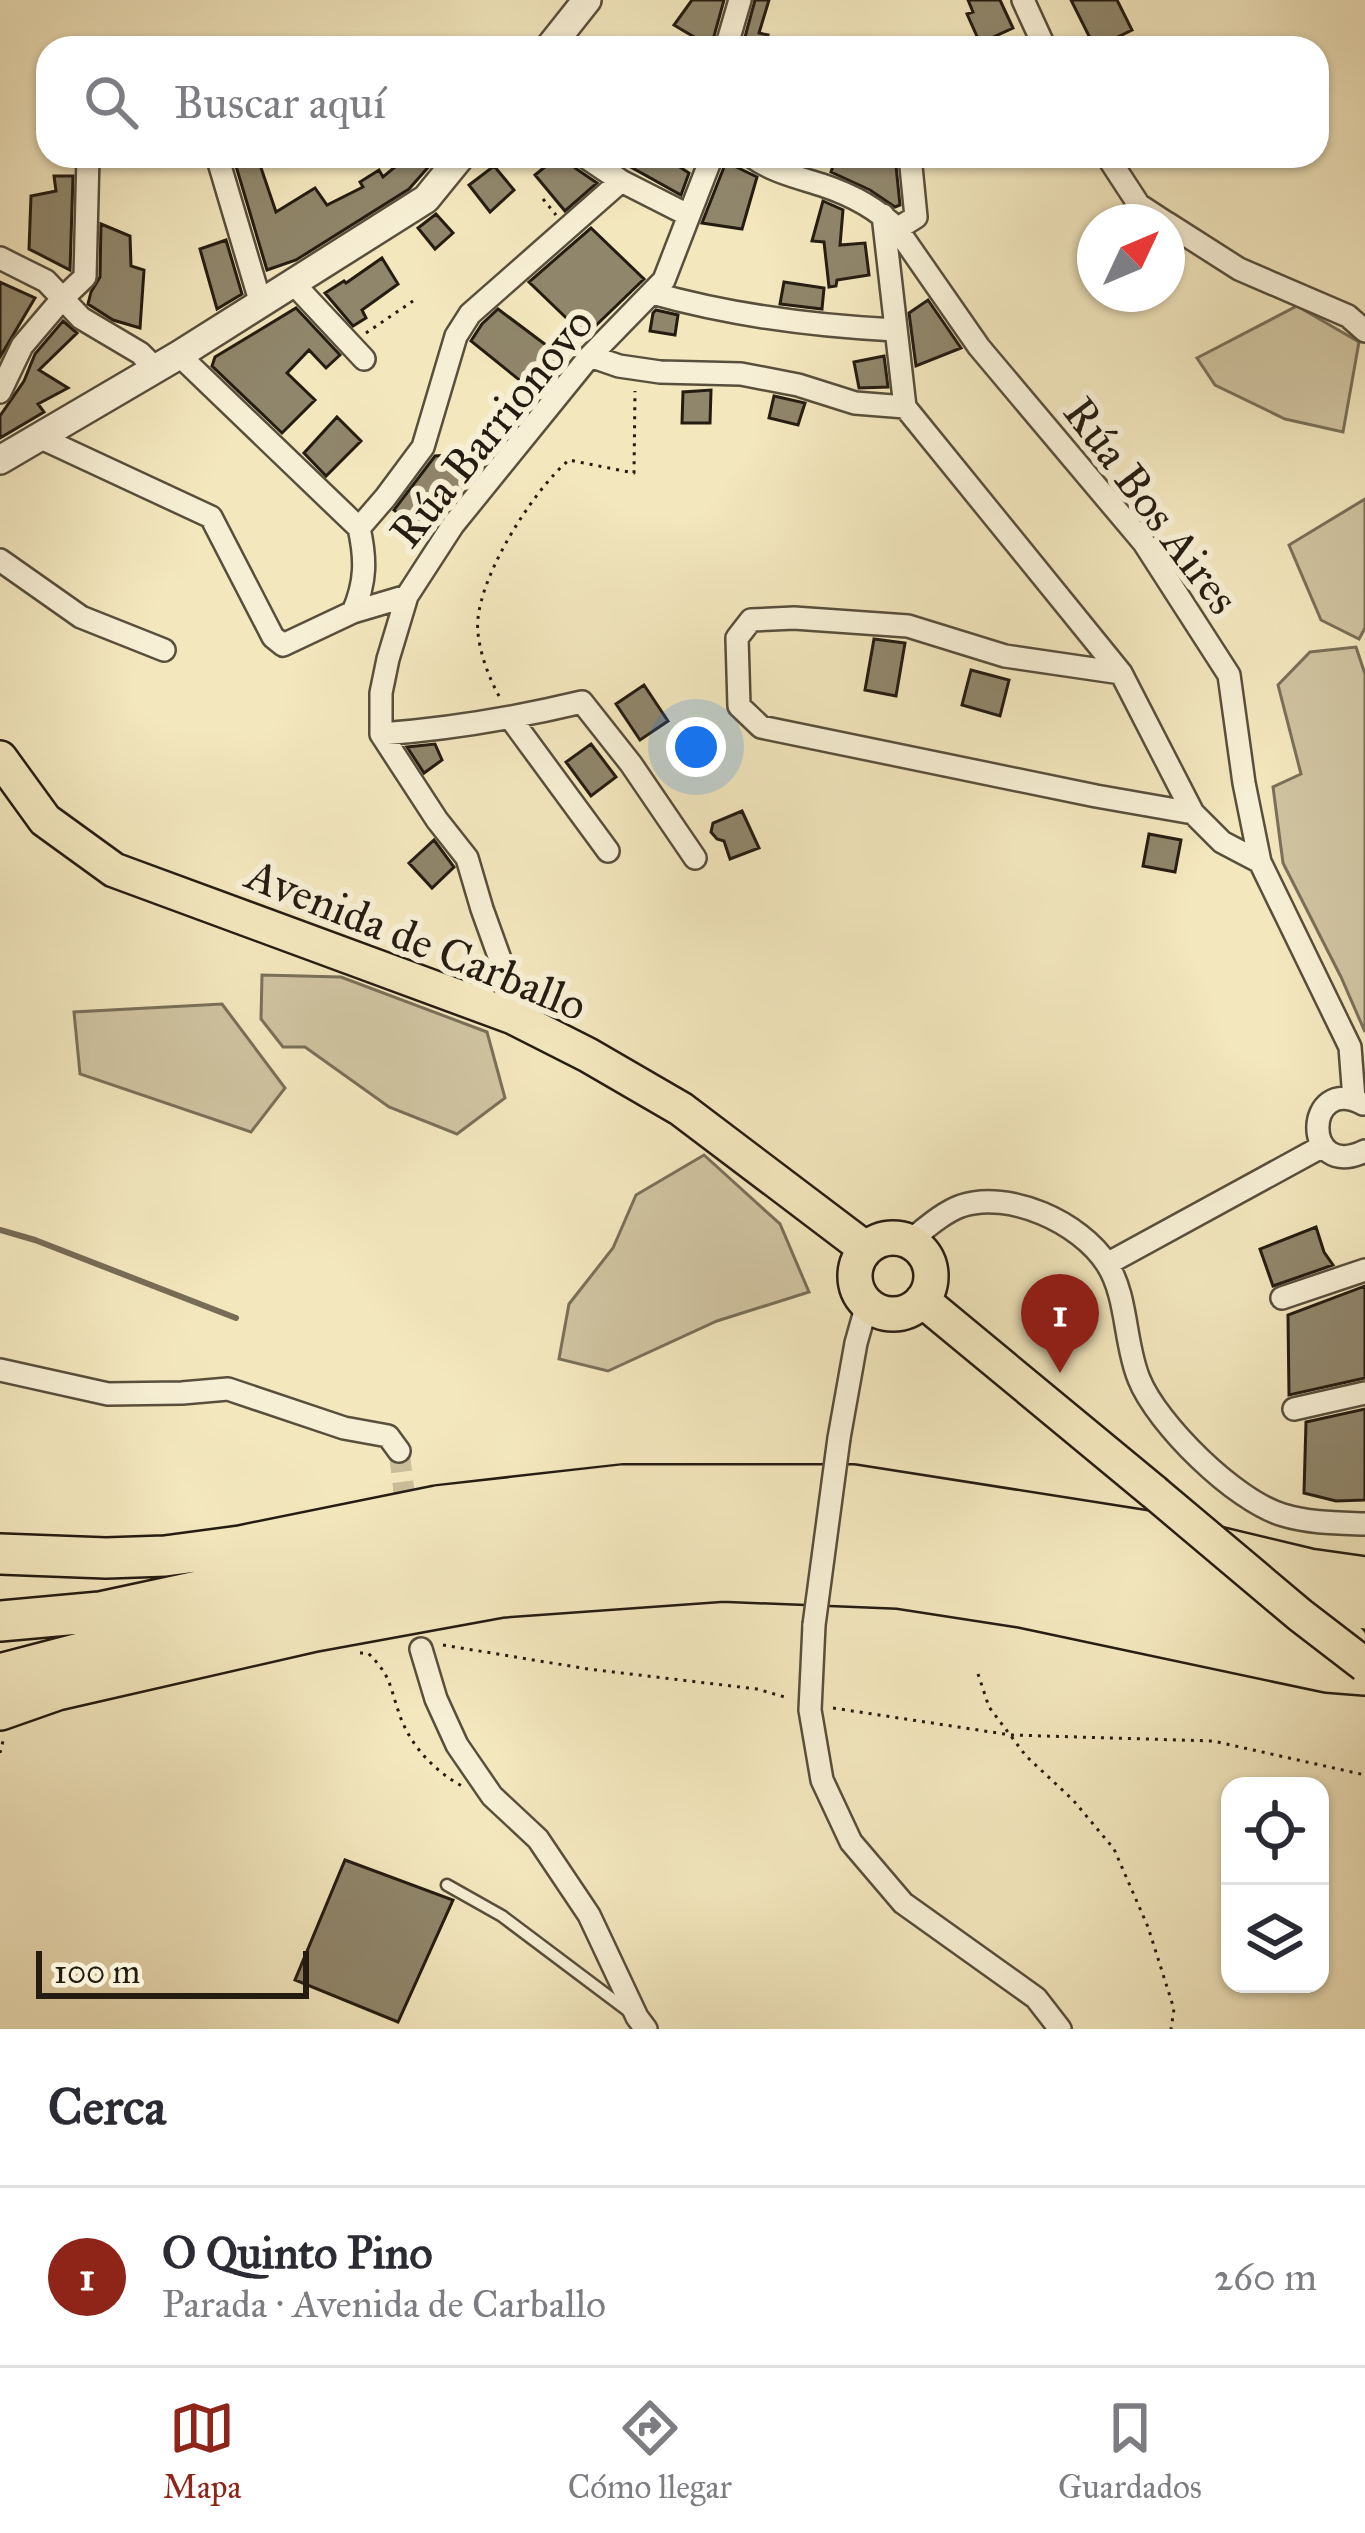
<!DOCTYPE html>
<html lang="es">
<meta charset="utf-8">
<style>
body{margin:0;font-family:"IM FELL Great Primer",serif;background:#f7f7f7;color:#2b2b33}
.controls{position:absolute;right:36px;bottom:36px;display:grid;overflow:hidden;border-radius:24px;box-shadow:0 3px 9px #0004}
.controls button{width:108px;height:108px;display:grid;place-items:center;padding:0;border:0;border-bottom:3px solid #e1e1e2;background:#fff;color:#2b2b33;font:60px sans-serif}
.compass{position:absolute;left:1077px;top:204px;width:108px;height:108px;border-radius:50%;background:#fff;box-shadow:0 3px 9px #0004;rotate:46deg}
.scale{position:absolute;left:36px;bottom:30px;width:273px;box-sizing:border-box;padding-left:12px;border:6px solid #251c11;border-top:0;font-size:33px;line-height:42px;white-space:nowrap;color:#251c11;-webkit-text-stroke:9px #f7efd5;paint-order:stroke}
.you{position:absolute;left:696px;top:747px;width:42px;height:42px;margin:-30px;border:9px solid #fff;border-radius:50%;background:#1a73e8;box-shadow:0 0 0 18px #1a73e833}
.badge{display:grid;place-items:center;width:78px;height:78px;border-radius:50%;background:#8f2418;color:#fff;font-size:39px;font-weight:700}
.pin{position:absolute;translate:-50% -99px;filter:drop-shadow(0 3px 6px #0008)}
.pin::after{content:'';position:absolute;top:63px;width:42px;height:36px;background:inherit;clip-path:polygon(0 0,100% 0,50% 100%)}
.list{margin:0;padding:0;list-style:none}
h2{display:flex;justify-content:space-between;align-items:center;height:156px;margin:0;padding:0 48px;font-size:51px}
h2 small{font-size:39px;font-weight:400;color:#7c7c81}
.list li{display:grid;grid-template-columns:78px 1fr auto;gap:36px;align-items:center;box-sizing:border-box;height:180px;padding:0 48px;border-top:3px solid #e1e1e2}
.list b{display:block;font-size:45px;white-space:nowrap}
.list p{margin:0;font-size:39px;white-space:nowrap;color:#7c7c81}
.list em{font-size:39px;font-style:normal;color:#7c7c81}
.icon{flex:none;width:66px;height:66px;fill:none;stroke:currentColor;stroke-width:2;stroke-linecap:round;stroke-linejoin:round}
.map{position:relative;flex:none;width:1365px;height:2029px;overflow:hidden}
.search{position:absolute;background:#fff;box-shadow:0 3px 9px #0004;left:36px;right:36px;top:36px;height:132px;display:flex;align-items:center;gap:30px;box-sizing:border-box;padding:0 42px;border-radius:36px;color:#7c7c81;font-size:45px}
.sheet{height:336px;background:#fff}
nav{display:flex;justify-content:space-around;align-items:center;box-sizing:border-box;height:168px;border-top:3px solid #e1e1e2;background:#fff;font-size:33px;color:#7c7c81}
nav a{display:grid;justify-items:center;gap:6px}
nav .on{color:#8f2418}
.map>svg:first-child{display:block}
.green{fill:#d0c4a1;stroke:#7a7059;stroke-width:3}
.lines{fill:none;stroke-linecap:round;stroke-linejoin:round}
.stream{stroke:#776c55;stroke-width:6}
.building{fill:#90866b;stroke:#251c11;stroke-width:3}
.minor-tunnel{stroke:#cabe9b;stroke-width:21;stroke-dasharray:21 10;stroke-linecap:butt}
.service-casing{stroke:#584f3c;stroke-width:15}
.minor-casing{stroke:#584f3c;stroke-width:26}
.tertiary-casing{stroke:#584f3c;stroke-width:32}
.primary-casing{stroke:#251c11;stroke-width:38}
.motorway-casing{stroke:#251c11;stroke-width:44}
.path{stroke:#251c11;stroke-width:3;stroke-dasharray:3 6;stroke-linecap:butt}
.service{stroke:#f7efd5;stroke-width:10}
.minor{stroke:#f7efd5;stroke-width:21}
.tertiary{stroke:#f7efd5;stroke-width:27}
.primary{stroke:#f3e7be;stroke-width:33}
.motorway{stroke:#f3e7be;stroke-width:39}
.minor-bridge-casing{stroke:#584f3c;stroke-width:26;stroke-linecap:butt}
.primary-bridge-casing{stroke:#251c11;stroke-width:38;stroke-linecap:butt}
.minor-bridge{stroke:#f7efd5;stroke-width:21}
.primary-bridge{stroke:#f3e7be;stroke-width:33}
.labels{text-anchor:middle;stroke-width:12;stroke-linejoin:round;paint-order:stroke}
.street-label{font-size:45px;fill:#251c11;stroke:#f7efd5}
</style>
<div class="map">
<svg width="1365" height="2029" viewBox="0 0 1365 2029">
<rect width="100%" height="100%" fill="#f3e7be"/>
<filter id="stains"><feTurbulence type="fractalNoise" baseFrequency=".00167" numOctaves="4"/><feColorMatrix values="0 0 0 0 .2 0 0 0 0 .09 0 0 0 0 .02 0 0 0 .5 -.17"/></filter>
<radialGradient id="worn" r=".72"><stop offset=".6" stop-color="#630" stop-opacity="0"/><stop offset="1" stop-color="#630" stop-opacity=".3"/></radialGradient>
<!-- green -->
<path class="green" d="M1297 306 1359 342 1343 432 1285 419 1215 385 1197 358Z
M1365 499V628L1359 639 1321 620 1289 545Z
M1356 647 1365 674V1032L1341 977 1283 863 1273 787 1301 774 1278 685 1310 652Z
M262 975 341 977 487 1032 505 1098 457 1134 389 1107 305 1047H283L261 1019Z
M222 1004 285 1088 251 1132 80 1074 74 1012Z
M704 1155 780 1224 809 1292 717 1321 608 1371 559 1359 569 1304 613 1248 636 1195Z"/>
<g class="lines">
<!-- stream -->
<path class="stream" d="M0 1230 35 1240 236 1318"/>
</g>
<!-- building -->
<path class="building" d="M692 0H724L711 47 674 25Z
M755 0H769L759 33 768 35 765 48H742Z
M968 0H1000L1013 28 980 43 967 14 973 12Z
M1071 0H1117L1132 30 1095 48Z
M233 156H257L276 212 315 188 327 205 363 187 360 182 379 170 383 177 408 156H438L409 189 296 260 267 270Z
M531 156H569L575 168 597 183 565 211 535 175 546 166Z
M611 156H663L689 173 681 195Z
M858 156H895L900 205 895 207 870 190 831 172 836 157 857 161Z
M726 162 757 177 742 229 702 223Z
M494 166 514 190 490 212 469 185Z
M54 176H73L70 270 29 249 31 196 56 191Z
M823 201 843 210 840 245 865 243 869 275 837 280 836 286 829 287 824 242 812 241Z
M436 214 453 233 435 249 418 228Z
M101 224 130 236 131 266 144 270 140 328 113 320 88 304 91 292 100 277Z
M591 228 644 279 585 336 529 282Z
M226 240 242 294 217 309 200 249Z
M382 258 398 284 362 310 366 318 353 326 325 293 344 281 346 283Z
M0 282 35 298 0 357Z
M784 282 824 288 822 309 780 304Z
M928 300 961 348 916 366 909 313Z
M296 308 340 355 326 368 309 350 287 373 315 400 282 433 212 366 215 357Z
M498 309 566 360 538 395 471 341 482 324Z
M656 310 678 315 675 335 650 331 653 313Z
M63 321 77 333 39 370 68 388 38 404 44 412 0 438V416L24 381 35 354Z
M884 356 888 387 859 388 854 362Z
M711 390 710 423H682L683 392Z
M774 396 805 403 798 425 769 418Z
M337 417 361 441 326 476 304 453Z
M449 455 471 474 425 536 394 510 435 456Z
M874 639 905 643 896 696 865 690Z
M971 670 1009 680 1000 716 962 705Z
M644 685 668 721 640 740 616 704Z
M435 744 442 760 424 773 407 747Z
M591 744 616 777 591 796 566 762Z
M742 811 759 848 730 859 724 841 717 839 711 832 713 823Z
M1149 834 1181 840 1175 872 1143 866Z
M434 840 454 867 432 888 409 863Z
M1316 1227 1324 1252 1333 1265 1273 1286 1260 1249Z
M1365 1286V1378L1289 1395 1288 1315Z
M1365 1409V1500L1336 1501 1304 1493 1306 1422Z
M345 1860 453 1900 398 2022 295 1980Z"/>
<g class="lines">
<!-- minor-tunnel -->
<path class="minor-tunnel" d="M399 1451 407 1516"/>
<defs>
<path id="service" d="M447 1885 502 1916 631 2013"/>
<path id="minor" d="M1023 0 1045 48
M726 48 740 0
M217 156 261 304
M584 156 621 181 688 215
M751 156C773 172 797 177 822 185 849 194 878 209 897 229L979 347 1144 543 1229 675 1244 783 1260 862 1350 1047 1354 1099
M1107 156 1139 205 1165 222
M883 215 905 407 1121 673 1193 813 1222 842 1260 862
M1167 223 1239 269 1348 316 1365 331
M897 229 916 217 910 156
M0 258 46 281 81 318 140 353 155 368
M293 283 364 359
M652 293C730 315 814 326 895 330
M179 355 359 528C366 559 366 582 353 612
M590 356 619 366 660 372 741 374 798 385 855 403 905 407
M0 392 22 346 62 299 85 277 88 156
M39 437 211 517 273 637 283 645 353 612 407 596
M359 528 385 498 423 447 456 336 470 314 621 181
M0 560 81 617 164 650
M1121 673 1005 656 908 626 794 618 751 620 737 638 739 706 761 727 1096 796 1193 813
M511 719 608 851
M381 734C450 729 515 718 582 702L631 764 695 858
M513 1017V995L482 909 467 858 437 820 381 734V693L388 659 407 596 453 525 590 356 664 280 712 156
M1363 1104C1304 1073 1301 1182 1365 1151
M908 1242C925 1229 942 1213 961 1206 1009 1190 1080 1222 1107 1264 1128 1297 1124 1343 1139 1379 1157 1424 1235 1501 1283 1515 1309 1523 1338 1523 1365 1524
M1107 1264 1323 1146
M1282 1298 1365 1270
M0 1370 108 1394 182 1393 228 1389 344 1428 388 1436 399 1451
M1294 1409 1365 1393
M839 1438 856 1343 867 1304
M814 1625 810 1710 822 1780 851 1842 903 1903 1036 1998 1060 2029
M421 1649 436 1699 457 1745 492 1796 538 1839 589 1915 637 2017 646 2029"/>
<path id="tertiary" d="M549 48 587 0
M0 460 179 355 426 199 461 156"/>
<path id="primary" d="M0 758 45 820 114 870 513 1017 588 1055 681 1109 866 1249
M855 1276a38 38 0 1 1 76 0a38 38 0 1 1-76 0Z
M922 1300 1154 1492"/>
<path id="motorway" d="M0 1554 106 1558 165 1556 240 1546 437 1506 623 1485H853L1159 1533 1309 1569 1365 1577
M0 1621 100 1612 375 1553 483 1534 660 1518 738 1517 870 1522 1115 1559 1365 1609
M0 1674 95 1649 378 1586 512 1562 650 1550H760L921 1559 1092 1588 1348 1643
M0 1710 57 1690 315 1631 501 1597 723 1581 898 1588 1021 1607 1327 1672 1365 1675"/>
</defs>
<!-- service casing -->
<use href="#service" class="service-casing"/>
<!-- minor casing -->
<use href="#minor" class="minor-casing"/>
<!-- tertiary casing -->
<use href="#tertiary" class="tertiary-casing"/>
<!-- primary casing -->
<use href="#primary" class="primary-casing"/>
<!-- motorway casing -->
<use href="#motorway" class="motorway-casing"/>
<!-- path -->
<path class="path" d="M543 199 556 215
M366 333 413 301
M499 696C489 678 480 654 478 633 472 585 533 490 569 460L634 473 635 391
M443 1645 588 1669 757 1689 788 1698
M360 1653H368C391 1676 389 1684 399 1713 409 1744 434 1771 462 1786
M978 1674 989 1707 1026 1756 1073 1800 1114 1849 1148 1927 1174 2009 1171 2029
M833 1708 1011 1735 1213 1741 1365 1775
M0 1753 3 1741"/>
<!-- service -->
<use href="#service" class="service"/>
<!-- minor -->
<use href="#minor" class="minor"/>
<!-- tertiary -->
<use href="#tertiary" class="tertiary"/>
<!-- primary -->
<use href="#primary" class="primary"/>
<!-- motorway -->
<use href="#motorway" class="motorway"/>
<defs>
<path id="minor-bridge" d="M814 1625 839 1438"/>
<path id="primary-bridge" d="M1154 1492 1300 1615 1365 1665"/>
</defs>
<!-- minor-bridge casing -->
<use href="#minor-bridge" class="minor-bridge-casing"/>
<!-- primary-bridge casing -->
<use href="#primary-bridge" class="primary-bridge-casing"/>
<!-- minor-bridge -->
<use href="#minor-bridge" class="minor-bridge"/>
<!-- primary-bridge -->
<use href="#primary-bridge" class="primary-bridge"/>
</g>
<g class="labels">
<!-- street labels -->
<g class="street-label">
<text transform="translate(491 427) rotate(-51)" y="16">Rúa Barrionovo</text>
<text transform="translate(1152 505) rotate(53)" y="16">Rúa Bos Aires</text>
<text transform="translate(417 939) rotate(22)" y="16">Avenida de Carballo</text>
</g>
</g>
<rect width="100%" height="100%" filter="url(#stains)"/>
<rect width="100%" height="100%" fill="url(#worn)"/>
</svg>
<div class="controls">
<button><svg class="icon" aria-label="locate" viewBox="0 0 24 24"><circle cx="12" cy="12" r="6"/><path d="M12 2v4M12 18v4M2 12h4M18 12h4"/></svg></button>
<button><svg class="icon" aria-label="layers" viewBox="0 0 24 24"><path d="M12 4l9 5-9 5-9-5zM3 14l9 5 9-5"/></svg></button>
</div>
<svg class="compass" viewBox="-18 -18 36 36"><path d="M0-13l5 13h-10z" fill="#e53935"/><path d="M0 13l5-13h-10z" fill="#7c7c81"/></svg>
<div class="scale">100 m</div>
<div class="you"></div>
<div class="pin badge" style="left:1060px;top:1373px">1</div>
<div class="search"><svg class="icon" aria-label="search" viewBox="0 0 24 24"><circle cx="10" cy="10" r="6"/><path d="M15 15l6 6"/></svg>Buscar aquí</div>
</div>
<section class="sheet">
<h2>Cerca<small></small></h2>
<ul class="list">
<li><span class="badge">1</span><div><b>O Quinto Pino</b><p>Parada · Avenida de Carballo</p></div><em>260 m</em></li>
</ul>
</section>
<nav>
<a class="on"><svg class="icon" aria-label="map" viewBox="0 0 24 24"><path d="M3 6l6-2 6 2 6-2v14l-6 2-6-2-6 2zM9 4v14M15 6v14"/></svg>Mapa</a>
<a><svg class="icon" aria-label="directions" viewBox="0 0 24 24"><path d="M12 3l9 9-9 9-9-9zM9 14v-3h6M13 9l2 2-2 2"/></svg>Cómo llegar</a>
<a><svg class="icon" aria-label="saved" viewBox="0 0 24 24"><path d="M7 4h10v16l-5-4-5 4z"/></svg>Guardados</a>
</nav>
